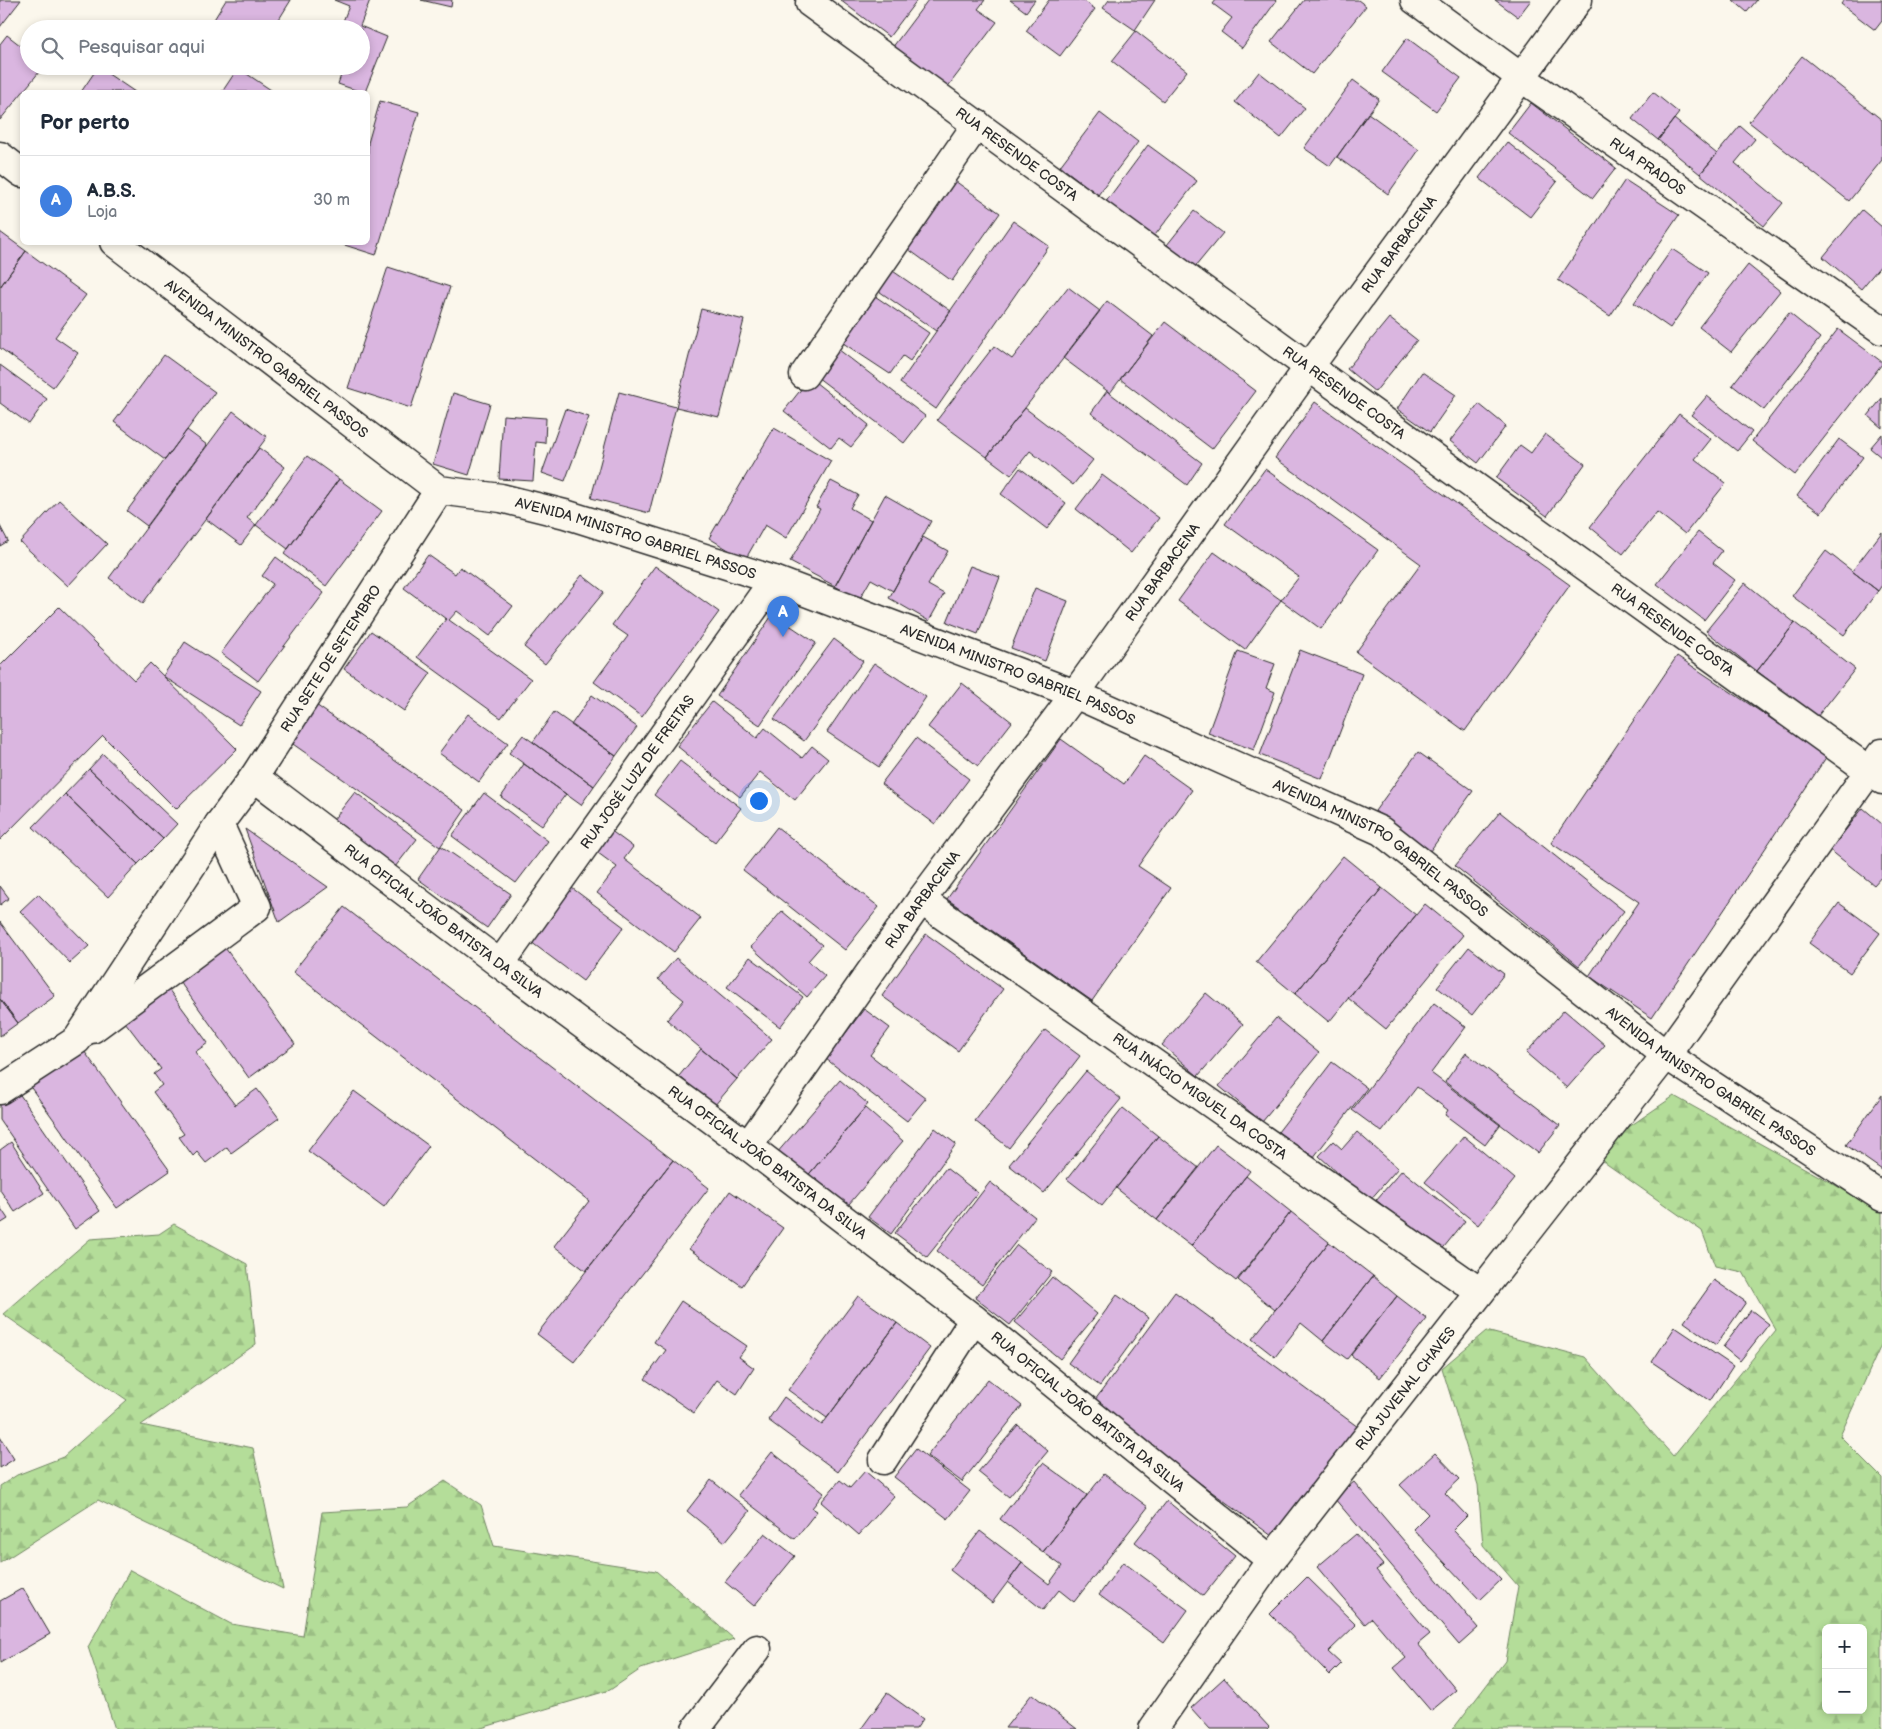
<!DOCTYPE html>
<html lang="pt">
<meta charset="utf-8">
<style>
body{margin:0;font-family:"Balsamiq Sans",sans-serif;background:#f6f6f7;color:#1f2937}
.controls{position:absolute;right:15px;bottom:15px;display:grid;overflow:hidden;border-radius:8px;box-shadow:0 2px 8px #0003}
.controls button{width:45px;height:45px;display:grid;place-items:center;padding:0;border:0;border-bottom:1px solid #e0e1e3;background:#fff;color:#1f2937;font:25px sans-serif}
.you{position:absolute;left:758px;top:800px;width:18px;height:18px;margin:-12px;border:4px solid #fff;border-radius:50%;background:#1a73e8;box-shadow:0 0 0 8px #1a73e833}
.badge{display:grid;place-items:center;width:32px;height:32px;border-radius:50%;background:#c8321e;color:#fff;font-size:16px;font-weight:700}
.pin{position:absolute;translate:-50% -41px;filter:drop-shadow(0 1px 2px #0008)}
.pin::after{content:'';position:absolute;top:26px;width:18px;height:15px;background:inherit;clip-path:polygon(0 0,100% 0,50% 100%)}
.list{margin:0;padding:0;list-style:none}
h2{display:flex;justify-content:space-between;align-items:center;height:65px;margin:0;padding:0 20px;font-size:21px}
h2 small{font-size:16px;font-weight:400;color:#747a83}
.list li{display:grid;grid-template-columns:32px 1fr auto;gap:15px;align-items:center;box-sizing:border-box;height:90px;padding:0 20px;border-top:1px solid #e0e1e3}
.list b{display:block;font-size:19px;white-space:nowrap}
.list p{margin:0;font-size:16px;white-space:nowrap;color:#747a83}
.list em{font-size:16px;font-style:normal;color:#747a83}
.icon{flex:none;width:28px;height:28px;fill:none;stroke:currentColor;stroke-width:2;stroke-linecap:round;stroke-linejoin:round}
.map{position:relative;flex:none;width:1882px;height:1729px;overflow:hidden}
.search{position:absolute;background:#fff;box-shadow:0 2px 8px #0003;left:20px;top:20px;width:350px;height:55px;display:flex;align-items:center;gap:12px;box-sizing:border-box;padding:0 18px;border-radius:28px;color:#747a83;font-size:19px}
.panel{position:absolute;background:#fff;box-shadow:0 2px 8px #0003;left:20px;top:90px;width:350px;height:155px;border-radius:8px}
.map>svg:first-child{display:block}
.forest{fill:url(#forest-firs);stroke:#708462;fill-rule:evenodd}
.building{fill:#dab6e0;stroke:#2b2b2b}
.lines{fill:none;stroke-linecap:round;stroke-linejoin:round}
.minor-casing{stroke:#2b2b2b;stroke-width:31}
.major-casing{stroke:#2b2b2b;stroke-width:31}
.minor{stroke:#fbf7ec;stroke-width:28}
.major{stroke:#fbf7ec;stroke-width:28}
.labels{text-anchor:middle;stroke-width:4;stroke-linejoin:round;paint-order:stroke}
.street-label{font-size:14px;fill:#2b2b2b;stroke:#fbf7ec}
</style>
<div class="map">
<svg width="1882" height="1729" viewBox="0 0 1882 1729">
<defs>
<pattern id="forest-firs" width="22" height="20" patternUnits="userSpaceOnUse" patternTransform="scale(1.25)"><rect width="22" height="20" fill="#b4dd99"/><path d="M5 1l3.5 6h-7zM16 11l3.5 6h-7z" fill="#9bbe84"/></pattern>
</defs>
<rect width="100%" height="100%" fill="#fbf7ec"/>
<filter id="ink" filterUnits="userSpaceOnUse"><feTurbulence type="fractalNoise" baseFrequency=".02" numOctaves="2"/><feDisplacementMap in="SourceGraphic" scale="10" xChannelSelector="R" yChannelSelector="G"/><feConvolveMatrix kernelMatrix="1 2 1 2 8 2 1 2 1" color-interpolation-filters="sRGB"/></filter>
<g filter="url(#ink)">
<!-- forest -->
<path class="forest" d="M1674 1096 1882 1211V1343L1840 1436 1882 1478V1729H1453L1505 1661 1518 1586 1483 1545 1478 1485 1442 1368 1486 1331 1585 1357 1673 1456 1776 1330 1743 1272 1715 1266 1702 1231 1591 1153ZM1826 1628H1863V1710H1826Z
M174 1224 247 1264 256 1344 141 1425 253 1448 283 1589 98 1500 0 1563V1486L17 1475 63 1457 127 1400 3 1314 90 1239 159 1234Z
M445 1481 481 1505 494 1546 656 1571 734 1639 641 1669 610 1690 478 1729H115L88 1647 130 1570 231 1624 303 1636 322 1512 407 1507Z"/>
<!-- building -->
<path class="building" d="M0 0H21L0 27Z
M226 0H291L273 29H214L210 26Z
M334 0H370L360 26 387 37 365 92H361L338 84 344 66H361V29H340L349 6Z
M421 0H452L451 7Z
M840 0H917L889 37Z
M928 0H985L978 9 997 22 946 89 892 48Z
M1010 0H1035L1026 12Z
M1049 0H1083L1095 9 1060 56 1026 31Z
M1109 0H1155L1135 30 1103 8Z
M1216 0H1277L1242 48 1221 32 1232 18 1213 4Z
M1304 0H1358L1366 6 1312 74 1271 42Z
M1495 0H1531L1518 17Z
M1733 0H1757L1747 12Z
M1844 0H1882V21L1875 30 1841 4Z
M1136 31 1187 71 1163 101 1112 61Z
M7 35 29 52V66H44L0 120V44Z
M1407 38 1461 78 1436 111 1382 72Z
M1802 56 1882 120V160L1849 201 1749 122Z
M98 67 135 92H81Z
M238 68 274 92H222Z
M1259 72 1305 108 1281 138 1235 102Z
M1353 80 1379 99 1330 166 1304 148Z
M1653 92 1679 113 1658 140 1632 119Z
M380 101 419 112 376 255 335 242H368V143Z
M1531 103 1616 168 1593 198 1508 133Z
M1100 113 1138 142 1098 195 1060 166Z
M1368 113 1419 150 1388 194 1337 157Z
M1674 119 1717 154 1700 174 1658 140Z
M1740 126 1755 139 1735 163 1783 203 1764 226 1700 174Z
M1507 142 1557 182 1530 217 1479 178Z
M1148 145 1197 181 1152 239 1105 203Z
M1625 180 1679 215 1610 316 1558 280Z
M955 181 1000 213 952 281 908 249Z
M1862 210 1882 227V264L1861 289 1823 257Z
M1194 211 1223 233 1195 267 1167 245Z
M1013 221 1049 246 936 409 900 383Z
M0 232 26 251 0 287Z
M1672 249 1708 273 1670 328 1634 303Z
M26 251 86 295 55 337 78 353 53 387 0 348V287Z
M1748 265 1780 291 1731 352 1699 327Z
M388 267 450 287 411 408 348 388Z
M887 267 951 311 936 331 873 287Z
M1068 287 1100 311 987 457 937 420 994 346 1012 359Z
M869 292 929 333 910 361 903 356 890 374 837 339Z
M1107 301 1153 336 1110 393 1063 358Z
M701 309 744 320 719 417 676 407Z
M1789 313 1820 338 1764 410 1732 385Z
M1389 318 1417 340 1375 392 1347 369Z
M1165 322 1256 391 1212 449 1120 379Z
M1838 329 1882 362V364L1795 475 1752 441Z
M834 346 925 416 904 443 813 374Z
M164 355 215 392 165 460 114 422Z
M0 365 47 399 29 424 0 403Z
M1422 372 1456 395 1430 432 1397 409Z
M810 378 869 425 851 447 839 438 831 448 784 411Z
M1107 391 1202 463 1187 485 1091 413Z
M619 392 676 407 649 513 591 498Z
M453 393 490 404 469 475 433 464Z
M1707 396 1752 432 1737 451 1691 415Z
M1882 398V428L1868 416Z
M1315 402 1570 585 1465 731 1356 652 1421 564 1275 458Z
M1479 404 1506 426 1478 463 1450 441Z
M1025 408 1093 460 1073 485 1030 451 1011 475 987 457Z
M565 409 589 417 565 481 542 473Z
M233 411 267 437 143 603 109 578Z
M1679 414 1711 439 1695 459 1726 483 1685 534 1657 512 1623 554 1590 527Z
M503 415 546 418 545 443 536 442 533 481 499 479Z
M774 428 831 461 786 538 765 525 745 560 709 538Z
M187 430 207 445 147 526 127 511Z
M1545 434 1585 464 1547 516 1496 478 1520 445 1531 453Z
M1882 434V458L1870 448Z
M1839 439 1863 457 1821 513 1797 496Z
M259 448 285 467 247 518 256 525 241 545 206 519Z
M307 456 339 479 288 549 256 525Z
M1020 468 1066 503 1047 529 1001 494Z
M1265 469 1378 550 1321 629 1281 600 1299 577 1225 524Z
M1102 475 1159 518 1131 553 1076 509Z
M339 479 382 511 326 586 284 554Z
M831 481 858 495 850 508 871 520 835 586 790 562 820 509 816 507Z
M885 495 931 521 893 591 871 579 859 600 835 586Z
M59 500 107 544 68 586 20 542Z
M0 526 8 541 0 546Z
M1698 532 1722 551 1713 563 1735 580 1704 620 1657 584Z
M1882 532V585L1878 591 1852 571Z
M923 537 948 551 928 585 944 594 929 621 889 598Z
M1826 551 1878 591 1844 635 1792 596Z
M1214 552 1281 600 1245 650 1178 601Z
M428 555 455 574 460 567 513 606 490 636 457 611 449 620 531 679 501 718 417 657 446 619 404 588Z
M276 557 324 593 258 681 221 653 273 584 262 576Z
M655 566 719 612 642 717 594 682 628 636 612 625Z
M970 566 1000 577 978 634 947 622Z
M582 575 604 592 545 664 524 647Z
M1745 583 1795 623 1757 671 1706 631Z
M1035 588 1068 601 1045 661 1011 648Z
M59 607 134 680 150 663 237 749 176 809 103 736 0 840V666Z
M773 614 816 643 760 725 717 696Z
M1795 623 1855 669 1817 717 1757 671Z
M371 631 431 673 404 711 344 669Z
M834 639 863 661 804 741 774 719Z
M185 642 261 691 239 725 163 676Z
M1300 650 1362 674 1322 779 1260 755Z
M1238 651 1275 664 1266 688 1275 692 1254 750 1208 733Z
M1677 656 1827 756 1652 1018 1589 976 1639 902 1551 843Z
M874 663 926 697 879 767 827 732Z
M962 683 1012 722 978 766 928 727Z
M592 695 637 727 616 756 571 725Z
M712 702 757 738 765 728 802 758 812 746 828 759 795 800 760 772 740 797 677 746Z
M316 705 465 810 440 847 290 742Z
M554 712 616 756 594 786 533 742Z
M468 714 508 743 479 782 439 753Z
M523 735 594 786 581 805 509 753Z
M916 738 969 779 935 824 881 784Z
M1061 739 1124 784 1144 756 1192 790 1138 866 1171 888 1092 1001 947 899Z
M1418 752 1473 791 1430 851 1375 811Z
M103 754 177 824 163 839 89 769Z
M680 761 741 808 715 842 654 795Z
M524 764 566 794 542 826 501 797Z
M89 769 163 839 138 864 65 794Z
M355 792 417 839 395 867 333 820Z
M484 793 548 841 516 883 452 836Z
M65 794 138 864 108 897 33 827Z
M1863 808 1882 824V876L1874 885 1830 850Z
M1500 812 1624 911 1579 966 1455 866Z
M777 827 879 907 845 950 743 870Z
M245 829 328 887 279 922Z
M610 830 633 847 624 859 701 918 674 952 597 893 617 867 594 850Z
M441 846 511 894 487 928 418 879Z
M1343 856 1382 888 1295 994 1256 962Z
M0 886 9 898 0 905Z
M572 888 624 927 583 981 531 942Z
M1382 888 1416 915 1329 1022 1295 994Z
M38 894 89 946 70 963 20 911Z
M1839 903 1880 933 1850 973 1809 943Z
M1425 904 1463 935 1386 1029 1348 998Z
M344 907 673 1160 586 1271 554 1246 589 1201 293 972Z
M782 911 822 945 808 961 825 976 807 997 751 947Z
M0 922 55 996 18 1023 0 999Z
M926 934 1003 989 958 1051 882 996Z
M223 945 295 1044 249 1078 177 978Z
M1469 947 1504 974 1472 1015 1437 987Z
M750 957 803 997 780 1027 727 987Z
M676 958 772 1039 737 1079 667 1020 684 1000 658 979Z
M166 986 208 1043 195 1052 235 1105 257 1089 279 1118 231 1153 227 1147 206 1163 197 1152 193 1156 179 1137 184 1134 153 1092 162 1085 154 1074 161 1069 122 1018Z
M1206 993 1243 1024 1198 1076 1162 1045Z
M0 999 18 1023 0 1036Z
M1434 1003 1466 1027 1431 1073 1500 1125 1485 1145 1445 1115 1448 1110 1417 1087 1382 1132 1352 1110Z
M864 1009 890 1028 870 1055 926 1098 907 1121 826 1059Z
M1564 1010 1605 1045 1567 1088 1526 1053Z
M1276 1018 1319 1053 1262 1122 1219 1086Z
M1045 1030 1080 1056 1009 1148 975 1121Z
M82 1048 170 1171 117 1208 29 1085Z
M701 1049 737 1079 714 1106 679 1076Z
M1466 1053 1560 1125 1538 1153 1445 1082Z
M1332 1062 1367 1088 1313 1158 1278 1132Z
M1086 1071 1121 1099 1044 1193 1009 1165Z
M840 1080 868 1104 805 1179 776 1154Z
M16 1089 100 1211 75 1229 0 1120V1100Z
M354 1091 429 1146 384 1207 308 1151Z
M1882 1095V1170L1846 1145Z
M865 1108 903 1141 843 1211 805 1179Z
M1123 1108 1158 1136 1102 1206 1067 1179Z
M935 1128 956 1144 891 1234 868 1217Z
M1357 1132 1398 1168 1369 1201 1319 1156 1333 1141 1342 1149Z
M1158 1136 1199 1168 1157 1220 1116 1188Z
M1464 1136 1515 1179 1478 1225 1425 1182Z
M11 1142 44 1193 15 1212 0 1190V1150Z
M1216 1145 1250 1171 1191 1246 1157 1220Z
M673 1160 709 1188 574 1362 537 1334Z
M946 1168 978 1193 927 1257 895 1233Z
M1402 1170 1465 1221 1440 1252 1376 1200Z
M1246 1176 1291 1212 1236 1281 1191 1246Z
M990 1182 1035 1217 982 1285 937 1251Z
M730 1191 783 1228 742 1286 689 1249Z
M0 1207 8 1219 0 1224Z
M1291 1212 1329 1242 1275 1310 1238 1280Z
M1329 1242 1373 1276 1323 1341 1301 1323 1275 1357 1252 1339Z
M1017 1245 1052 1272 1010 1325 975 1298Z
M1373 1276 1397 1296 1347 1359 1323 1341Z
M1052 1277 1097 1314 1060 1359 1015 1322Z
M1714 1280 1746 1302 1716 1345 1684 1322Z
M1175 1292 1358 1427 1276 1539 1092 1404Z
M1117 1295 1149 1318 1100 1386 1068 1363Z
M858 1296 897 1323 827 1418 788 1390Z
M1397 1296 1427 1319 1380 1378 1351 1355Z
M681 1301 747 1346 739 1357 754 1368 737 1394 717 1380 694 1413 645 1379 666 1350 654 1342Z
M1751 1310 1769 1324 1740 1361 1723 1347Z
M897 1323 930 1348 838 1472 768 1420 784 1397 822 1425Z
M1675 1327 1733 1366 1710 1401 1652 1362Z
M988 1379 1022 1406 962 1482 927 1456Z
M1018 1425 1048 1451 1009 1497 978 1472Z
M0 1437 14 1459 0 1468Z
M916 1449 970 1491 948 1519 894 1477Z
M772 1452 824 1493 812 1508 817 1511 795 1539 738 1495Z
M1435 1453 1460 1479 1445 1493 1467 1516 1453 1530 1501 1580 1480 1600 1413 1529 1428 1514 1400 1485Z
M1043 1463 1087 1495 1043 1552 1000 1519Z
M865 1471 894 1496 859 1535 821 1502 840 1480 850 1488Z
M1104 1474 1148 1507 1074 1602 1059 1590 1043 1610 1008 1582 1022 1563 1049 1584 1062 1566 1043 1552Z
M711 1480 750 1511 725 1542 687 1511Z
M1354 1482 1478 1628 1459 1645 1334 1498Z
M1167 1501 1235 1556 1203 1596 1135 1542Z
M980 1531 1022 1563 992 1603 950 1570Z
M765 1533 795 1556 754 1606 725 1582Z
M1356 1534 1383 1565 1376 1570 1430 1634 1418 1644 1456 1690 1431 1711 1394 1668 1406 1658 1372 1618 1365 1624 1317 1567Z
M1123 1562 1188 1610 1164 1643 1099 1595Z
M1307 1577 1356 1625 1328 1652 1341 1664 1330 1675 1270 1614Z
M23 1588 50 1634 0 1663V1601Z
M1224 1678 1269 1727 1267 1729H1210L1191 1708Z
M887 1693 923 1719 916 1729H861Z
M1032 1694 1077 1729 1005 1728Z"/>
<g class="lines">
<defs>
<g id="minor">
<path id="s1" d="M1415 0 1522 78 1882 330"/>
<path id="s2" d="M810 3 1309 367 1882 780"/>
<path d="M804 375 977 124"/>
<path id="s3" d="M254 777 500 964 748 1146 974 1319 1271 1560"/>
<path id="s4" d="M921 900 1480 1292"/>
<path id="s5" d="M500 964 774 580"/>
<path d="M92 1029 257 907 219 824"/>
<path id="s6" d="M0 1090 77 1040 219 824 254 777 439 490"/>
<path id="s7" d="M748 1146 921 900 1075 694 1309 367 1578 0"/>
<path d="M883 1460 974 1319"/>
<path d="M696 1729 757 1649"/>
<path id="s8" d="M1153 1729 1271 1560 1666 1055 1882 753"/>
</g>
<g id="major">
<path d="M0 156 22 173"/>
<path id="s9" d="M114 242 439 490 501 498 565 514 774 580 1075 694 1381 831 1666 1055 1882 1197"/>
</g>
</defs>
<!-- minor casing -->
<use href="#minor" class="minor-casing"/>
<!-- major casing -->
<use href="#major" class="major-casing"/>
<!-- minor -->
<use href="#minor" class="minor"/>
<!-- major -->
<use href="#major" class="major"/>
</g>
</g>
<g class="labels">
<!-- street labels -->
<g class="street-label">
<text dy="5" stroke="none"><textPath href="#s2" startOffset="256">RUA RESENDE COSTA</textPath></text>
<text dy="5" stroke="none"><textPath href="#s1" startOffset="286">RUA PRADOS</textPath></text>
<text dy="5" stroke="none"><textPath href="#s7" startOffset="1112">RUA BARBACENA</textPath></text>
<text dy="5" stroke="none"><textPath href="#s9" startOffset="192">AVENIDA MINISTRO GABRIEL PASSOS</textPath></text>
<text dy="5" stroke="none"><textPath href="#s2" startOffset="661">RUA RESENDE COSTA</textPath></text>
<text dy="5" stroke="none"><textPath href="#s9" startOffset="612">AVENIDA MINISTRO GABRIEL PASSOS</textPath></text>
<text dy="5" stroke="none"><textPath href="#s7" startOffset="708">RUA BARBACENA</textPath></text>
<text dy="5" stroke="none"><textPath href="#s2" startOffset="1066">RUA RESENDE COSTA</textPath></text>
<text dy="5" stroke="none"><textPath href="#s6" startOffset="550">RUA SETE DE SETEMBRO</textPath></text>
<text dy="5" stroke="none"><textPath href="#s9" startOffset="1018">AVENIDA MINISTRO GABRIEL PASSOS</textPath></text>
<text dy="5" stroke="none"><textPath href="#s5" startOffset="236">RUA JOSÉ LUIZ DE FREITAS</textPath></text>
<text dy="5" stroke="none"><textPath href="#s9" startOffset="1422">AVENIDA MINISTRO GABRIEL PASSOS</textPath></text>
<text dy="5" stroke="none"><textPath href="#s7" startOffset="302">RUA BARBACENA</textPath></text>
<text dy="5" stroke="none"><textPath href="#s3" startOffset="238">RUA OFICIAL JOÃO BATISTA DA SILVA</textPath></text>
<text dy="5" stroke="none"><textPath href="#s9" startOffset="1828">AVENIDA MINISTRO GABRIEL PASSOS</textPath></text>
<text dy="5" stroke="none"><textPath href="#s4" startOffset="341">RUA INÁCIO MIGUEL DA COSTA</textPath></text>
<text dy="5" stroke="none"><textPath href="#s3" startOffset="642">RUA OFICIAL JOÃO BATISTA DA SILVA</textPath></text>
<text dy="5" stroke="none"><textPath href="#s8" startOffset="424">RUA JUVENAL CHAVES</textPath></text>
<text dy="5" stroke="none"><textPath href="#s3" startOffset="1048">RUA OFICIAL JOÃO BATISTA DA SILVA</textPath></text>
</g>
</g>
</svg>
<div class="controls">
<button>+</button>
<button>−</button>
</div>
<div class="you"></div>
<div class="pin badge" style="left:783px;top:637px;background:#3f7fe0">A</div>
<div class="search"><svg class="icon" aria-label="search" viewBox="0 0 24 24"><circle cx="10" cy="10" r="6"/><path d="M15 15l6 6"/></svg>Pesquisar aqui</div>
<section class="panel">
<h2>Por perto<small></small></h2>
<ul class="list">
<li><span class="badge" style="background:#3f7fe0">A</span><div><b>A.B.S.</b><p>Loja</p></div><em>30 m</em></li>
</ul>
</section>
</div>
